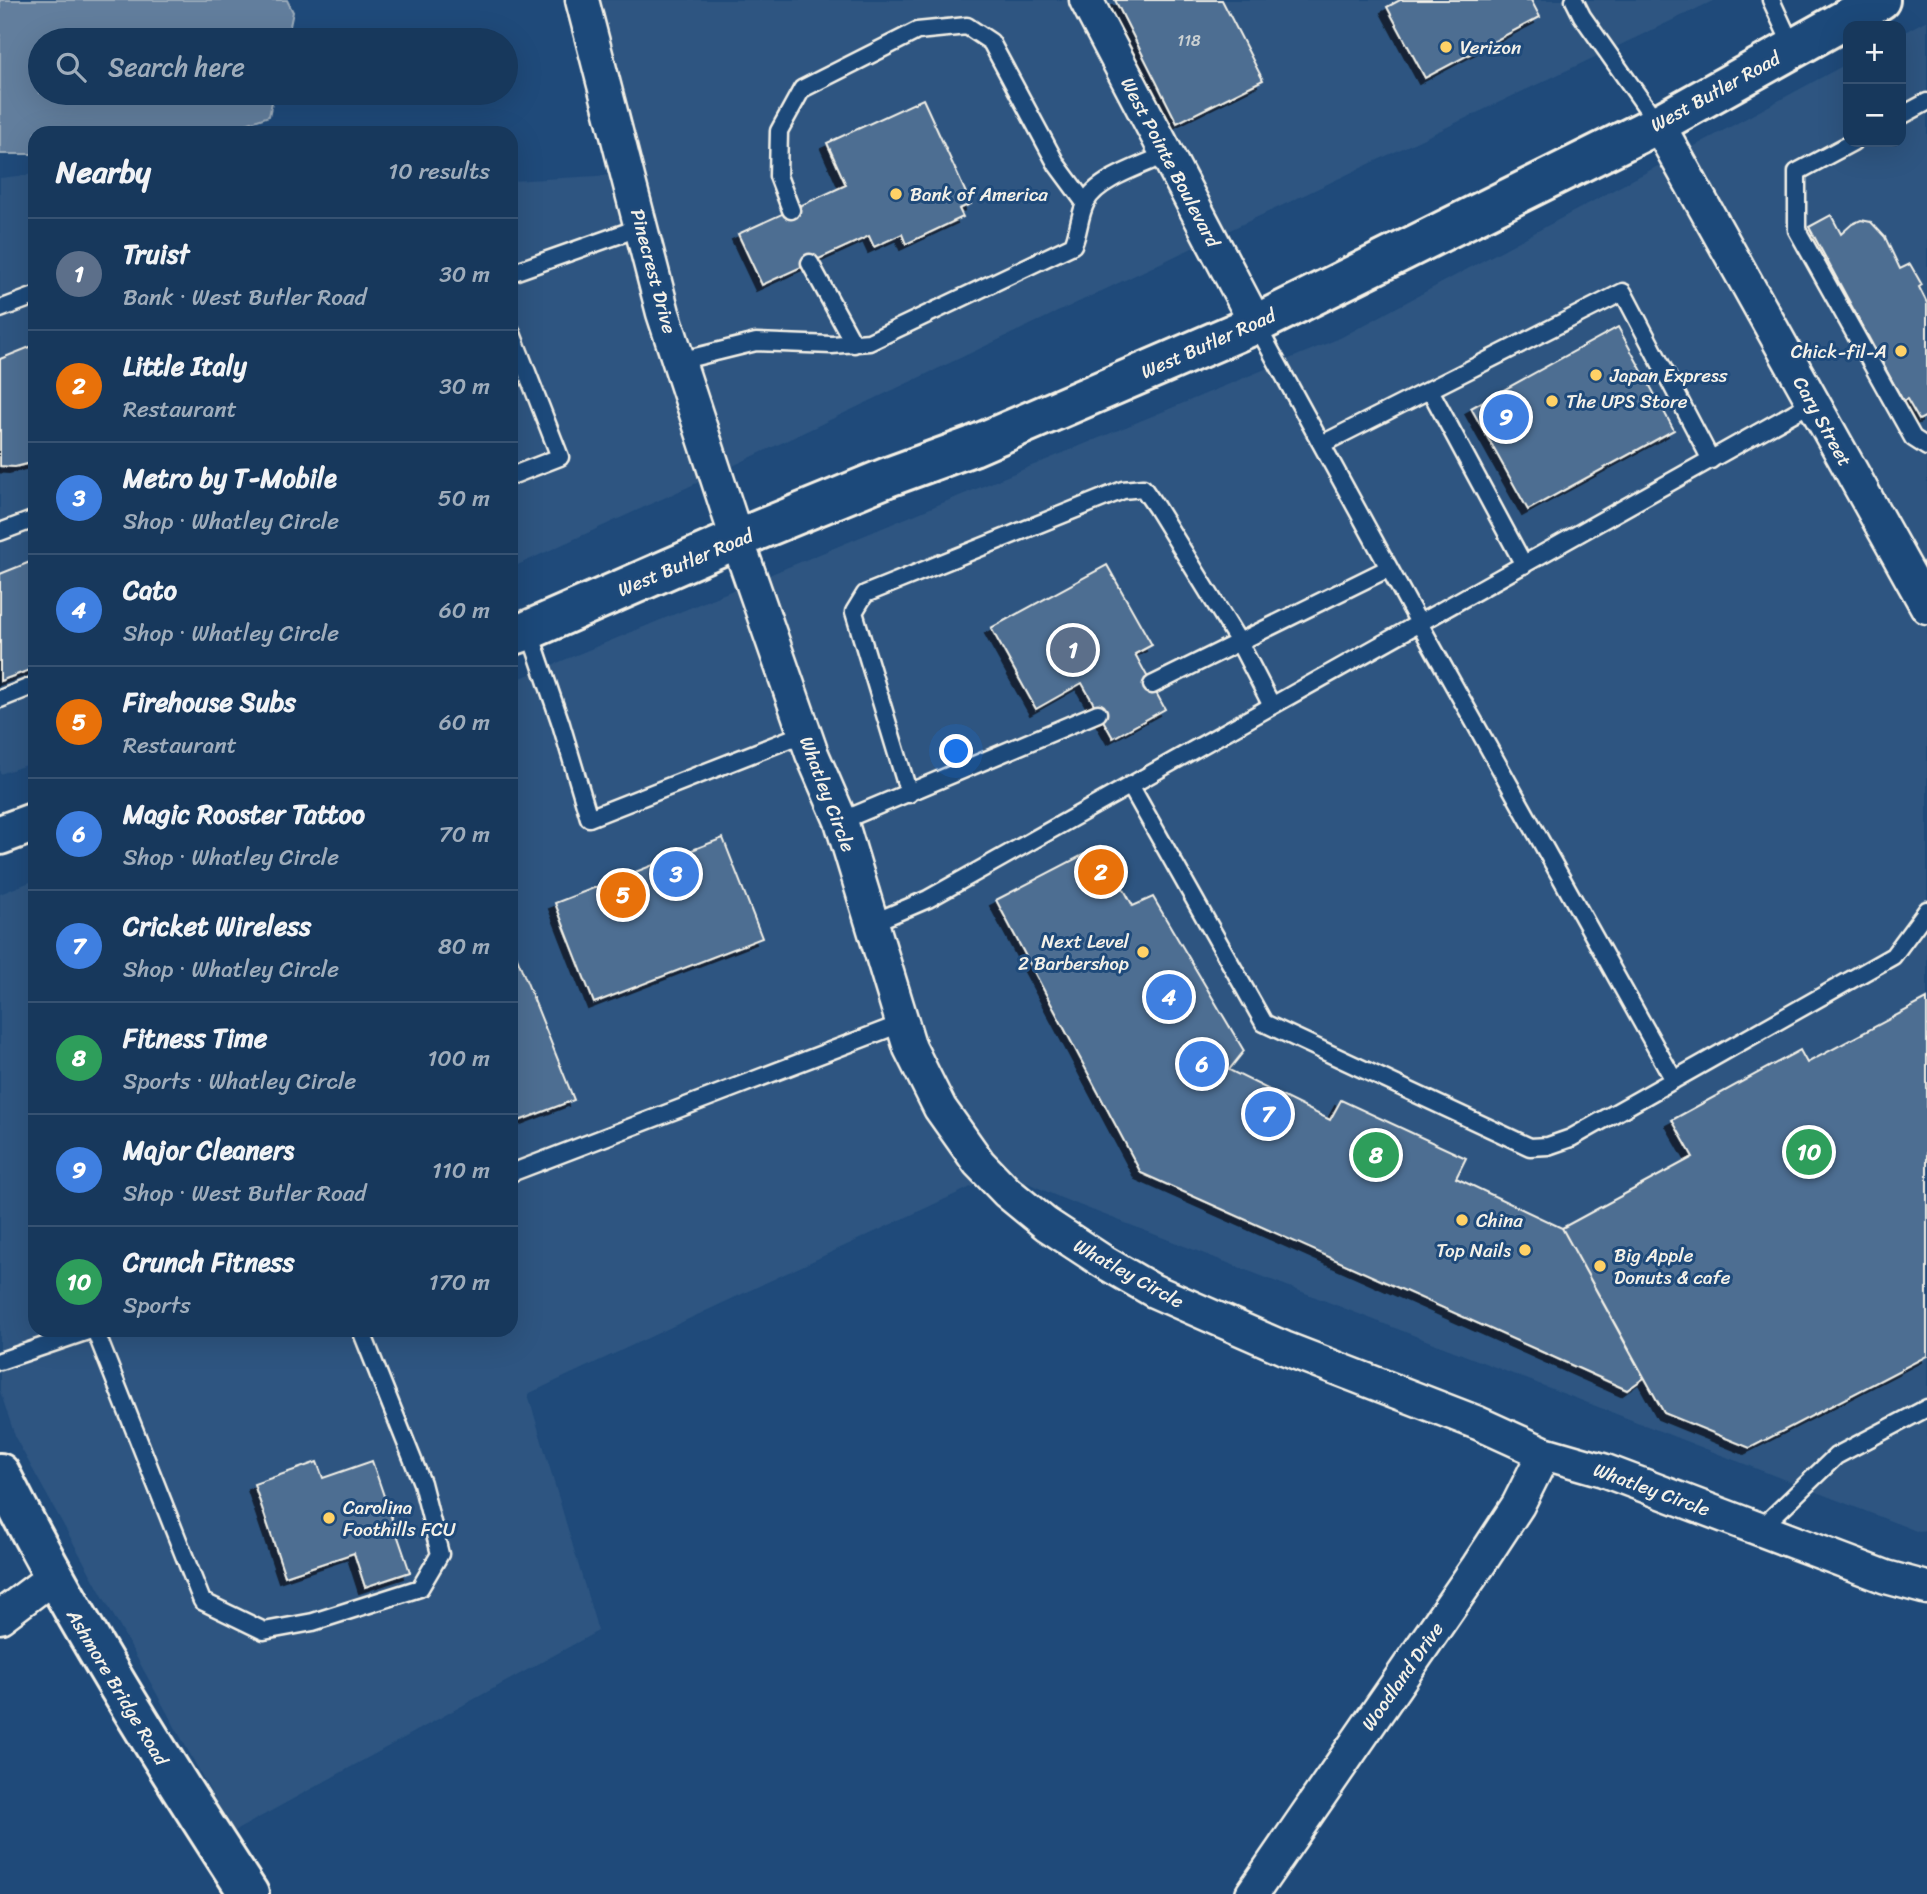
<!DOCTYPE html>
<meta charset="utf-8">
<style>
body{margin:0;font-family:Sriracha,sans-serif;background:#244365;color:#f1f3f6}
.controls{position:absolute;right:21px;top:21px;display:grid;overflow:hidden;border-radius:14px;box-shadow:0 7px 28px #0002}
.controls button{width:63px;height:63px;display:grid;place-items:center;padding:0;border:0;border-bottom:2px solid #365272;background:#17385c;color:#f1f3f6;font:35px sans-serif}
.you{position:absolute;left:957px;top:752px;width:24px;height:24px;margin:-18px;border:5px solid #fff;border-radius:50%;background:#1a73e8;box-shadow:0 0 0 10px #1a73e833}
.badge{display:grid;place-items:center;width:46px;height:46px;border-radius:50%;background:#8abfa5;color:#fff;font-size:23px;font-weight:700}
.pin{position:absolute;translate:-50% -50%;border:4px solid #fff;box-shadow:0 2px 7px #0006}
.list{margin:0;padding:0;list-style:none}
h2{display:flex;justify-content:space-between;align-items:center;height:91px;margin:0;padding:0 28px;font-size:30px}
h2 small{font-size:23px;font-weight:400;color:#9eacbb}
.list li{display:grid;grid-template-columns:46px 1fr auto;gap:21px;align-items:center;box-sizing:border-box;height:112px;padding:0 28px;border-top:2px solid #365272}
.list b{display:block;font-size:26px;white-space:nowrap}
.list p{margin:0;font-size:23px;white-space:nowrap;color:#9eacbb}
.list em{font-size:23px;font-style:normal;color:#9eacbb}
.icon{flex:none;width:38px;height:38px;fill:none;stroke:currentColor;stroke-width:2;stroke-linecap:round;stroke-linejoin:round}
.map{position:relative;flex:none;width:1927px;height:1894px;overflow:hidden}
.search{position:absolute;background:#17385c;box-shadow:0 7px 28px #0002;left:28px;top:28px;width:490px;height:77px;display:flex;align-items:center;gap:18px;box-sizing:border-box;padding:0 24px;border-radius:38px;color:#9eacbb;font-size:26px}
.panel{position:absolute;background:#17385c;box-shadow:0 7px 28px #0002;left:28px;top:126px;width:490px;height:1211px;border-radius:21px}
.map>svg:first-child{display:block}
.built{fill:#2d5581}
.water{fill:#627e9d;stroke:#9cacbb;stroke-width:2}
.building{fill:#4d6e92;stroke:#f4f1e8;stroke-width:2;filter:url(#shadow)}
.lines{fill:none;stroke-linecap:round;stroke-linejoin:round}
.service-casing{stroke:#f4f1e8;stroke-width:21}
.minor-casing{stroke:#f4f1e8;stroke-width:37}
.secondary-casing{stroke:#f4f1e8;stroke-width:44}
.primary-casing{stroke:#f4f1e8;stroke-width:44}
.service{stroke:#1f4a7a;stroke-width:16}
.minor{stroke:#1f4a7a;stroke-width:32}
.secondary{stroke:#1f4a7a;stroke-width:38}
.primary{stroke:#1f4a7a;stroke-width:38}
.poi-dot{fill:#ffd166;stroke:#1f4a7a;stroke-width:2.5}
.labels{text-anchor:middle;stroke-width:6;stroke-linejoin:round;paint-order:stroke}
.number-label{font-size:16px;fill:#cad0d2}
.poi-label{font-size:19px;fill:#f4f1e8;stroke:#1f4a7a;text-anchor:start}
.street-label{font-size:19px;fill:#f4f1e8;stroke:#1f4a7a}
</style>
<div class="map">
<svg width="1927" height="1894" viewBox="0 0 1927 1894">
<defs>
<filter id="shadow"><feDropShadow dx="-6" dy="6" stdDeviation="0" flood-color="#0009"/></filter>
</defs>
<rect width="100%" height="100%" fill="#1f4a7a"/>
<filter id="ink" filterUnits="userSpaceOnUse"><feTurbulence type="fractalNoise" baseFrequency=".0143" numOctaves="2"/><feDisplacementMap in="SourceGraphic" scale="14" xChannelSelector="R" yChannelSelector="G"/><feConvolveMatrix kernelMatrix="1 2 1 2 8 2 1 2 1" color-interpolation-filters="sRGB"/></filter>
<g filter="url(#ink)">
<!-- built -->
<path class="built" d="M592 0H1715L699 482 511 568V181L630 174Z
M1927 20V1531L1919 1532 1061 1198 1003 1172 528 1394 598 1631 233 1832 16 1439 0 1391V894L35 880V1330H511V682L1340 338 1848 63V142H1901V34Z
M35 174V762L0 774V178Z"/>
<!-- water -->
<path class="water" d="M0 0H287L293 12 287 40H40V93H274L269 116 219 133H35V154H0Z"/>
<!-- building -->
<path class="building" d="M1115 0H1222L1263 80 1177 123Z
M1400 0H1531L1540 17 1425 78 1387 7Z
M923 99 971 204 959 209 963 217 906 244 902 234 874 247 869 236 762 285 738 234 846 185 827 143Z
M1831 215 1841 234 1852 224 1861 220 1871 222 1885 237 1900 269 1910 264 1922 285 1919 287 1927 303V416L1919 420 1907 399 1903 401 1809 227Z
M1618 327 1674 430 1528 510 1471 408Z
M35 345V462L15 467 0 466V359Z
M35 560V668L0 681V574Z
M1107 565 1152 645 1135 654 1165 709 1113 738 1082 683 1036 709 991 628Z
M723 838 762 938 594 1003 555 903Z
M1100 846 1133 906 1153 897 1244 1051 1229 1070 1330 1120 1341 1100 1466 1158 1456 1178 1562 1228 1644 1378 1627 1390 1141 1173 996 900Z
M516 955 574 1100 511 1124V957Z
M1927 999V1356L1750 1448 1664 1413 1562 1228 1693 1157 1672 1120 1800 1050 1807 1063Z
M372 1461 410 1572 365 1587 354 1553 285 1576 254 1484 317 1462 323 1478Z"/>
<g class="lines">
<defs>
<path id="service" d="M1574 0 1582 16 1658 124
M1771 0 1793 48
M1901 116 1927 102
M1853 142 1797 172V230L1913 438 1927 447
M791 210 778 176 779 131 802 89 917 31 967 26 991 42 1057 165 1085 203
M810 263 854 344
M511 273 641 227
M0 309 35 296
M1256 324 1419 623 1674 1080
M511 331 560 457 511 476
M679 361 756 342 832 345 869 342 1073 245C1079 232 1079 215 1086 202 1097 179 1144 165 1167 154
M1430 390 1524 565
M1322 444 1623 292 1711 460
M0 532 35 519
M529 630 561 724 589 818 805 733
M1152 685 1389 568
M0 699 35 685
M1130 785 1264 1023 1530 1147 1548 1146 1571 1138 1893 956 1927 910
M909 794 854 612 865 594 1123 490 1143 488 1156 507 1239 642 1272 706
M841 821 1098 713
M872 923 928 899 1813 402
M511 1173 903 1023
M95 1330 202 1601 264 1631 313 1622 420 1588 440 1554 422 1483 361 1330
M0 1361 91 1330
M1760 1529 1836 1456 1927 1408"/>
<path id="minor" d="M582 0 663 313 737 539 812 754 841 821 910 1048 940 1108 979 1163 1007 1192 1046 1224 1104 1262 1154 1291 1284 1348 1478 1423 1544 1453 1603 1470 1886 1577 1927 1588
M1086 0 1256 324
M1658 124 1927 607
M0 1617 53 1577
M1252 1894 1478 1566 1518 1505 1544 1453"/>
<path id="secondary" d="M0 1473C73 1619 160 1757 249 1894"/>
<path id="primary" d="M511 636 529 630 737 539 888 477 973 446 1256 324 1658 124 1880 0
M0 835 35 822"/>
</defs>
<!-- service casing -->
<use href="#service" class="service-casing"/>
<!-- minor casing -->
<use href="#minor" class="minor-casing"/>
<!-- secondary casing -->
<use href="#secondary" class="secondary-casing"/>
<!-- primary casing -->
<use href="#primary" class="primary-casing"/>
<!-- service -->
<use href="#service" class="service"/>
<!-- minor -->
<use href="#minor" class="minor"/>
<!-- secondary -->
<use href="#secondary" class="secondary"/>
<!-- primary -->
<use href="#primary" class="primary"/>
</g>
</g>
<!-- markers -->
<g class="poi-dot">
<circle cx="1446" cy="47" r="7"/>
<circle cx="896" cy="194" r="7"/>
<circle cx="1901" cy="351" r="7"/>
<circle cx="1596" cy="375" r="7"/>
<circle cx="1552" cy="401" r="7"/>
<circle cx="1143" cy="952" r="7"/>
<circle cx="1462" cy="1220" r="7"/>
<circle cx="1525" cy="1250" r="7"/>
<circle cx="1600" cy="1266" r="7"/>
<circle cx="329" cy="1518" r="7"/>
</g>
<g class="labels">
<!-- number labels -->
<g class="number-label">
<text x="1189" y="46">118</text>
</g>
<!-- poi labels -->
<g class="poi-label">
<text x="1460" y="54">Verizon</text>
<text x="910" y="201">Bank of America</text>
<text x="1887" y="358" text-anchor="end">Chick-fil-A</text>
<text x="1610" y="382">Japan Express</text>
<text x="1566" y="408">The UPS Store</text>
<text x="1129" y="948" text-anchor="end">Next Level<tspan x="1129" dy="22">2 Barbershop</tspan></text>
<text x="1476" y="1227">China</text>
<text x="1511" y="1257" text-anchor="end">Top Nails</text>
<text x="1614" y="1262">Big Apple<tspan x="1614" dy="22">Donuts &amp; cafe</tspan></text>
<text x="343" y="1514">Carolina<tspan x="343" dy="22">Foothills FCU</tspan></text>
</g>
<!-- street labels -->
<g class="street-label">
<text transform="translate(1715 91) rotate(-29)" y="7">West Butler Road</text>
<text transform="translate(1171 162) rotate(62)" y="7">West Pointe Boulevard</text>
<text transform="translate(654 271) rotate(75)" y="7">Pinecrest Drive</text>
<text transform="translate(1208 343) rotate(-24)" y="7">West Butler Road</text>
<text transform="translate(1823 421) rotate(61)" y="7">Cary Street</text>
<text transform="translate(685 562) rotate(-23)" y="7">West Butler Road</text>
<text transform="translate(828 794) rotate(69)" y="7">Whatley Circle</text>
<text transform="translate(1129 1273) rotate(29)" y="7">Whatley Circle</text>
<text transform="translate(1652 1489) rotate(20)" y="7">Whatley Circle</text>
<text transform="translate(1402 1676) rotate(-55)" y="7">Woodland Drive</text>
<text transform="translate(118 1687) rotate(59)" y="7">Ashmore Bridge Road</text>
</g>
</g>
</svg>
<div class="controls">
<button>+</button>
<button>−</button>
</div>
<div class="you"></div>
<div class="pin badge" style="left:1073px;top:650px;background:#5c6f8a">1</div>
<div class="pin badge" style="left:1101px;top:872px;background:#e8710a">2</div>
<div class="pin badge" style="left:676px;top:874px;background:#3f7fe0">3</div>
<div class="pin badge" style="left:1169px;top:997px;background:#3f7fe0">4</div>
<div class="pin badge" style="left:623px;top:895px;background:#e8710a">5</div>
<div class="pin badge" style="left:1202px;top:1064px;background:#3f7fe0">6</div>
<div class="pin badge" style="left:1268px;top:1114px;background:#3f7fe0">7</div>
<div class="pin badge" style="left:1376px;top:1155px;background:#2e9e5b">8</div>
<div class="pin badge" style="left:1506px;top:417px;background:#3f7fe0">9</div>
<div class="pin badge" style="left:1809px;top:1152px;background:#2e9e5b">10</div>
<div class="search"><svg class="icon" aria-label="search" viewBox="0 0 24 24"><circle cx="10" cy="10" r="6"/><path d="M15 15l6 6"/></svg>Search here</div>
<section class="panel">
<h2>Nearby<small>10 results</small></h2>
<ul class="list">
<li><span class="badge" style="background:#5c6f8a">1</span><div><b>Truist</b><p>Bank · West Butler Road</p></div><em>30 m</em></li>
<li><span class="badge" style="background:#e8710a">2</span><div><b>Little Italy</b><p>Restaurant</p></div><em>30 m</em></li>
<li><span class="badge" style="background:#3f7fe0">3</span><div><b>Metro by T-Mobile</b><p>Shop · Whatley Circle</p></div><em>50 m</em></li>
<li><span class="badge" style="background:#3f7fe0">4</span><div><b>Cato</b><p>Shop · Whatley Circle</p></div><em>60 m</em></li>
<li><span class="badge" style="background:#e8710a">5</span><div><b>Firehouse Subs</b><p>Restaurant</p></div><em>60 m</em></li>
<li><span class="badge" style="background:#3f7fe0">6</span><div><b>Magic Rooster Tattoo</b><p>Shop · Whatley Circle</p></div><em>70 m</em></li>
<li><span class="badge" style="background:#3f7fe0">7</span><div><b>Cricket Wireless</b><p>Shop · Whatley Circle</p></div><em>80 m</em></li>
<li><span class="badge" style="background:#2e9e5b">8</span><div><b>Fitness Time</b><p>Sports · Whatley Circle</p></div><em>100 m</em></li>
<li><span class="badge" style="background:#3f7fe0">9</span><div><b>Major Cleaners</b><p>Shop · West Butler Road</p></div><em>110 m</em></li>
<li><span class="badge" style="background:#2e9e5b">10</span><div><b>Crunch Fitness</b><p>Sports</p></div><em>170 m</em></li>
</ul>
</section>
</div>
